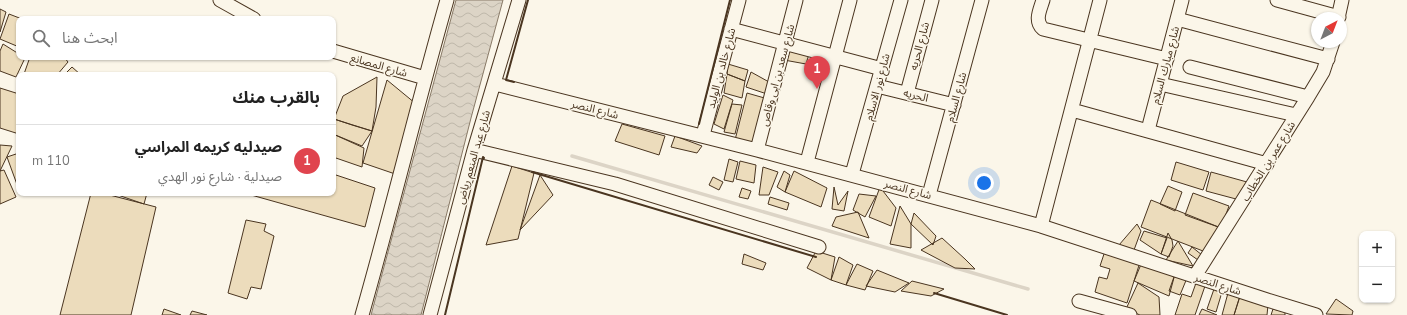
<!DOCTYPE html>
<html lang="ar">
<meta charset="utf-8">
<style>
body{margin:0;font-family:"Nunito Sans","Noto Sans Arabic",sans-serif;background:#f2f2f2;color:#222;direction:rtl}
.controls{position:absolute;right:12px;bottom:12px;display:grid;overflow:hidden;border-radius:8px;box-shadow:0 1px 3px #0004}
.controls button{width:36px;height:36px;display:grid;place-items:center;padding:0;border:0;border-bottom:1px solid #e0e0e0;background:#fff;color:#222;font:20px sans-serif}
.compass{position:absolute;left:1311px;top:12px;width:36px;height:36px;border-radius:50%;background:#fff;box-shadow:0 1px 3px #0004;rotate:42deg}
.you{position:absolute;left:984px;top:183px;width:14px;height:14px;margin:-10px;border:3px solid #fff;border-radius:50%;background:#1a73e8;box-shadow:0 0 0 6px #1a73e833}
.badge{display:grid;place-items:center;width:26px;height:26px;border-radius:50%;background:#2563eb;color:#fff;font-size:13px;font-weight:700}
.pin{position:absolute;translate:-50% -33px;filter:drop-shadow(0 1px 2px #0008)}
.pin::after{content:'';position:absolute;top:21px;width:14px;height:12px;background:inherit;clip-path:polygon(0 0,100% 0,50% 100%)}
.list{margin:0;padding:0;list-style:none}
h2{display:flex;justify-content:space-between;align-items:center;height:52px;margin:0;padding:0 16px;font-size:17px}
h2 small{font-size:13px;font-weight:400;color:#767676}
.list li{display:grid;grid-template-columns:26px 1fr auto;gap:12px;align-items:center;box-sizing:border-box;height:72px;padding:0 16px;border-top:1px solid #e0e0e0}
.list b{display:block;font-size:15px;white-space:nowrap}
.list p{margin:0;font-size:13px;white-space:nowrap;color:#767676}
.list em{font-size:13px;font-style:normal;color:#767676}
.icon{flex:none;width:22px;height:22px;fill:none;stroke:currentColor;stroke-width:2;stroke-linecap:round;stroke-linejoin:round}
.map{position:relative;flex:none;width:1407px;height:315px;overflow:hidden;direction:ltr}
.search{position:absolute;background:#fff;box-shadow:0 1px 3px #0004;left:16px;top:16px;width:320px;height:44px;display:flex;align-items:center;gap:10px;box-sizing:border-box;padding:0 14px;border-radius:8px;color:#767676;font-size:15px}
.panel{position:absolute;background:#fff;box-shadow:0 1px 3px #0004;left:16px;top:72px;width:320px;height:124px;border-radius:8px;direction:rtl}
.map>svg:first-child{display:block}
.water{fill:url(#water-waves);stroke:#887966}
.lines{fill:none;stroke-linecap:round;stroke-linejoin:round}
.stream{stroke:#dcd4c6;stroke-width:3.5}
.building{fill:#ecdcbc;stroke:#4a3520}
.minor-casing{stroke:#4a3520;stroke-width:15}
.minor{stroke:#fbf6e9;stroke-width:13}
.wall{stroke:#4a3520;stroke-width:2}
.labels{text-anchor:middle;stroke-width:3;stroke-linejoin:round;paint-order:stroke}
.street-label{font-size:11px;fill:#4a3520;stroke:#fbf6e9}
</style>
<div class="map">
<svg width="1407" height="315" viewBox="0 0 1407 315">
<defs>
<pattern id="water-waves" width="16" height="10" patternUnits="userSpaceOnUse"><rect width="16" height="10" fill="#dcd4c6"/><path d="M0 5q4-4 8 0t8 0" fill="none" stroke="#beb7aa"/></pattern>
</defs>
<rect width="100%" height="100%" fill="#fbf6e9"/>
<!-- water -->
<path class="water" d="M456 0H503L471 118 421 315H371Z"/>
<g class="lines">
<!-- stream -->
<path class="stream" d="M572 156 1028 289"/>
</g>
<!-- building -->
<path class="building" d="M0 9 6 12 0 32Z
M9 14 22 19H19V47L0 39Z
M3 44 19 54V57L25 58 16 77 0 71V51Z
M790 45 809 54 806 64 784 60Z
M30 57H64L68 62 57 75H25L24 74Z
M728 64 748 70 745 81 727 74Z
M72 67 81 75H64Z
M751 72 769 82 767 94 746 87Z
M727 74 745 81 742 98 724 93Z
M377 77 376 107 372 131 334 119 343 96Z
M387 80 421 108 404 177 363 163Z
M0 88 19 94V134L0 128Z
M747 93 768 99 755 145 735 140Z
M723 95 733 100 724 129 714 124Z
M732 104 742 105 735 134 724 132Z
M334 119 352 125 372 131 362 146 333 134V121Z
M622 124 665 136 659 155 615 141Z
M333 134 364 148 362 167 333 157Z
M675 136 702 146 697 153 671 147Z
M0 145 12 146 0 171Z
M19 153V190L7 157Z
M729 159 738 162 733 182 724 180Z
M740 161 756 165 754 183 736 179Z
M1176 162 1209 172 1203 190 1171 180Z
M512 166 534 173 518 239 486 245Z
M763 167 778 172 769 195H759Z
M4 170 16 197 0 204V171Z
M784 171 790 175 785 192 777 187Z
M794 171 827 188 821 207 785 192Z
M1211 172 1247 182 1236 199 1206 191Z
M333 174 375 188 365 227 244 193H333Z
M540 175 553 195 520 230Z
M713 177 723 182 719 190 709 185Z
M1168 186 1182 192 1175 211 1160 204Z
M834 187 838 205 848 191 844 211 832 209Z
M880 187 896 208 891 226 869 217Z
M742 188 751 191 748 199 739 197Z
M91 193H102L156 207 131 315H60Z
M112 193H147L144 204Z
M1193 193 1229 206 1221 228 1185 215Z
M859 194 876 196 865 217 853 210Z
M770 197 789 203 787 210 768 204Z
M1151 200 1221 228 1203 251 1141 227Z
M900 206 911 224V248L890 244Z
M858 212 869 238 832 226 836 217Z
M914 213 936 236 933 245 911 224Z
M246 220 266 224 264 231 274 236 261 289 251 287 247 299 228 293Z
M1137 224 1141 231 1134 250 1119 245Z
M1144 231 1167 238 1161 254 1140 240Z
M1168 233 1172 240 1173 246 1169 257 1161 254Z
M942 238 965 259 975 269 955 268 921 250Z
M1178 241 1193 266 1166 260Z
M1192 247 1202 255 1198 260 1188 253Z
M1106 248 1141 259 1127 303 1095 292 1099 277 1107 279 1110 269 1100 266Z
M816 251 835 257 831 280 807 268Z
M744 254 766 263 763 270 742 264Z
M839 257 853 265 846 285 831 280Z
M1142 262 1175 274 1169 296 1134 281Z
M857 264 873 271 865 290 846 285Z
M877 270 909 283 895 292 866 286Z
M1175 274 1187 278 1180 295 1169 291Z
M912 281 944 289 931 296 901 291Z
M1138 283 1159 297 1160 315H1140L1126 309Z
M1196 283 1205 286 1195 315H1175L1182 294 1191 297Z
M1214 289 1222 292 1216 312 1207 309Z
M1228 293 1240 296 1234 315H1222Z
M1240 296 1268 305 1267 315H1234Z
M1336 299 1353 311 1352 315 1326 314Z
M164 309 181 315H162Z
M1202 309 1217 315H1199Z
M1273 309 1285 312V315H1271Z
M192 311 207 315H190Z"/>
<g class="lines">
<defs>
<path id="minor" d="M220 0 254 19
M1043 0C1040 10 1034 21 1043 29L1167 59
M1277 0 1339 17
M1338 18 1342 0
M1177 19 1328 59
M731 29 882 69
M333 51 425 78
M1190 67 1308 97
M495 84 757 150 1041 226 1267 300 1316 315
M1160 84 1296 115
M877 86 954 105
M907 93 932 0
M1072 110 1267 164
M1148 130 1182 0
M703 135 739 0
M474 150 615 184 819 247
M757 150 796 0
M807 162 850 0
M852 174 901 0
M929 195 982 0
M1041 226 1100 0
M1195 276 1308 97 1323 72 1333 42
M1079 301 1130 315
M362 315C392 210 417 105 447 0
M430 315 474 150 519 0"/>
</defs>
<!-- minor casing -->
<use href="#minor" class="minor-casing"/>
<!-- minor -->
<use href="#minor" class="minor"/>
<!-- wall -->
<path class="wall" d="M514 82 506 80 528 0
M699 124 730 0
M532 172 816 257
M934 293 1007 315
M445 315 483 157 484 158"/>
</g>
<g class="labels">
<!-- street labels -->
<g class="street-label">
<text transform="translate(919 46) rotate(-75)" y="4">شارع الحريه</text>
<text transform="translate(379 65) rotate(16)" y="4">شارع المصانع</text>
<text transform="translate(1165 65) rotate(-75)" y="4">شارع مبارك السلام</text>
<text transform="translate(721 68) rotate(-75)" y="4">شارع خالد بن الوليد</text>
<text transform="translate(777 75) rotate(-75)" y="4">شارع سعد بن ابى وقاص</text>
<text transform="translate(877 87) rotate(-75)" y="4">شارع نور الاسلام</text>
<text transform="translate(916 95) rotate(14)" y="4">الحريه</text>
<text transform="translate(956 97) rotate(-75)" y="4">شارع السلام</text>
<text transform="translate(595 109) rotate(14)" y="4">شارع النصر</text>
<text transform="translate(473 157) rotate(-74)" y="4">شارع عبد المنعم رياض</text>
<text transform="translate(1268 161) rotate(-58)" y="4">شارع عمر بن الخطاب</text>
<text transform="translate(908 189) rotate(15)" y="4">شارع النصر</text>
<text transform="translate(1218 284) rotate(18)" y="4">شارع النصر</text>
</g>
</g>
</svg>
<div class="controls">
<button>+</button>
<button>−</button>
</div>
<svg class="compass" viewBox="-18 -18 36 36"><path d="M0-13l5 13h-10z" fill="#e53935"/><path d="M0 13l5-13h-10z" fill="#767676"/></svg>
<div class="you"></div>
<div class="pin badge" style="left:817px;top:89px;background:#e0444e">1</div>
<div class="search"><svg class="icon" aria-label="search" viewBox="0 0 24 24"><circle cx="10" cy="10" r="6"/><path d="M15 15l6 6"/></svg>ابحث هنا</div>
<section class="panel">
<h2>بالقرب منك<small></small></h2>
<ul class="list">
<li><span class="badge" style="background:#e0444e">1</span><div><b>صيدليه كريمه المراسي</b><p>صيدلية · شارع نور الهدي</p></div><em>110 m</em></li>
</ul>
</section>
</div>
